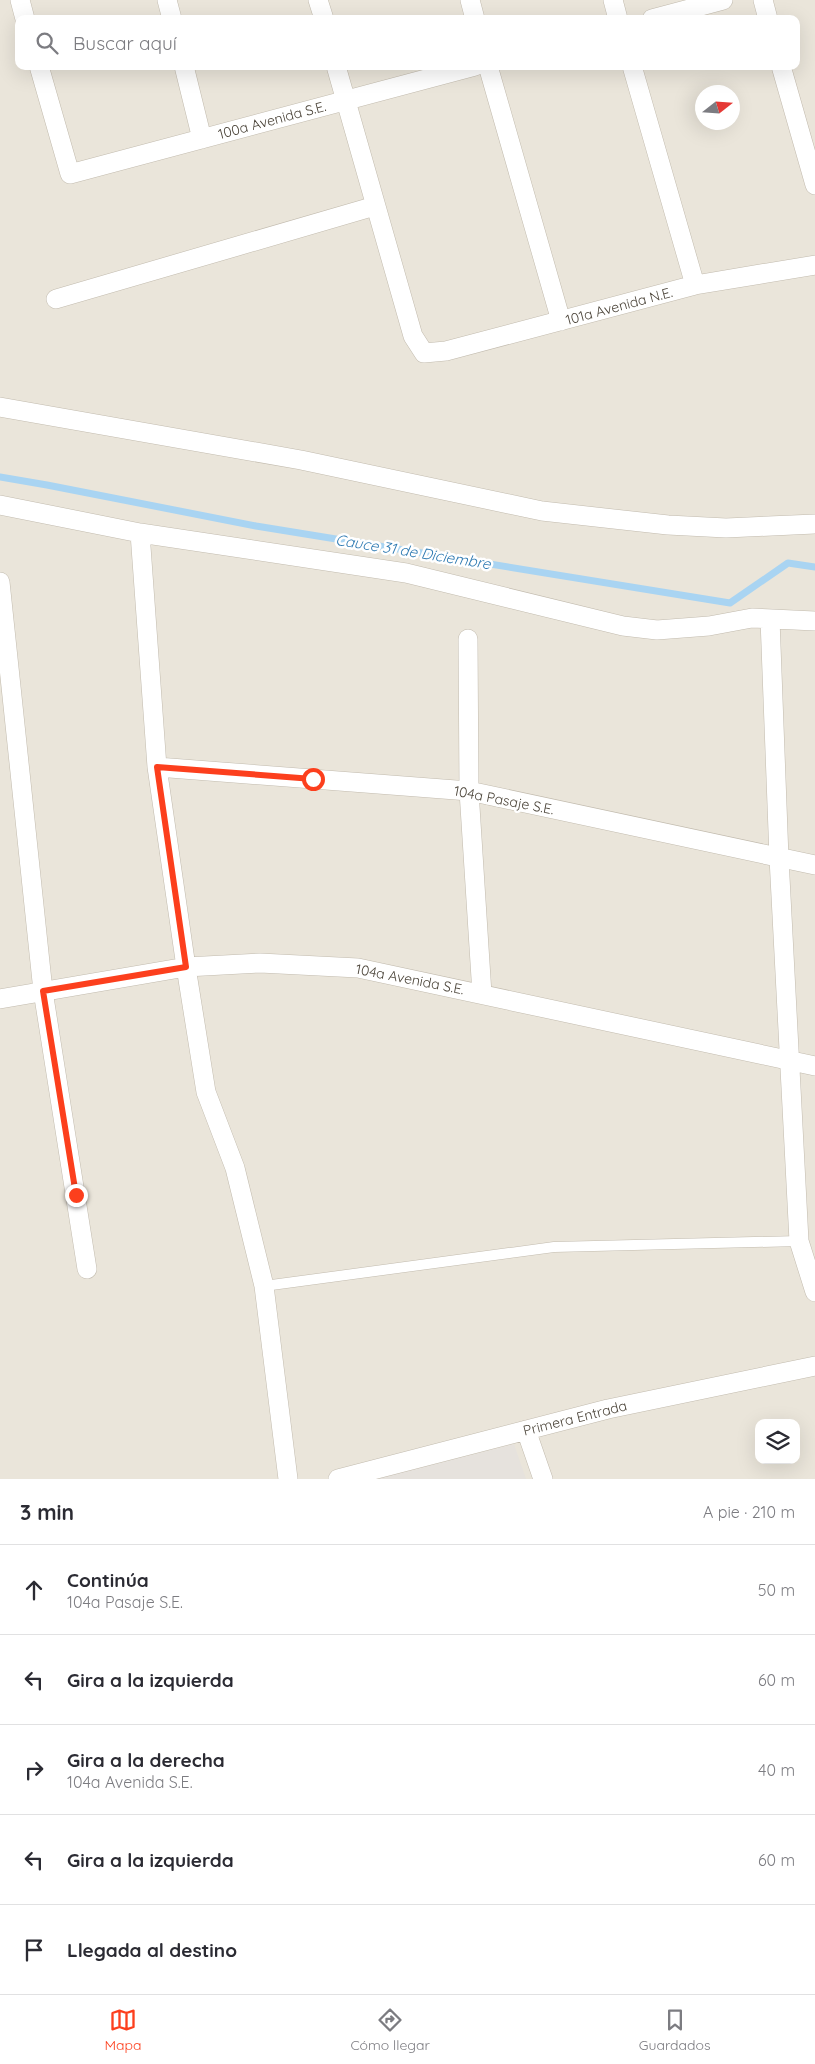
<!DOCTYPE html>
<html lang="es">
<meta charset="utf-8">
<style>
body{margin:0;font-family:Quicksand,sans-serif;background:#f2f2f3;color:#2b2b33}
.controls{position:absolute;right:15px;bottom:15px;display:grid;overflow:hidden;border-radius:10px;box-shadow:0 5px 20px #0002}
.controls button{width:45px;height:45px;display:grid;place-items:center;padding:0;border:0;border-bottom:1px solid #e1e1e2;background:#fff;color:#2b2b33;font:25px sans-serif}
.compass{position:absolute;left:695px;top:85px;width:45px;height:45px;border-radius:50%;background:#fff;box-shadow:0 5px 20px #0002;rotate:73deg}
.stop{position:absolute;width:15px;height:15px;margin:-11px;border:4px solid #fc3f1d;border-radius:50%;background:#fff}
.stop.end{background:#fc3f1d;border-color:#fff;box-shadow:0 1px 5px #0008}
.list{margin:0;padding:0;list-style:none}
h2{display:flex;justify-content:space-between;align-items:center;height:65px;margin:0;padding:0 20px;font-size:21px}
h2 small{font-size:16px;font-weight:400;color:#7c7c81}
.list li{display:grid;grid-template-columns:32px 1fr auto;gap:15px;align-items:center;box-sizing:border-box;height:90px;padding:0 20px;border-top:1px solid #e1e1e2}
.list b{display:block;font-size:19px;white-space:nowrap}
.list p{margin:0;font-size:16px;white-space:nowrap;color:#7c7c81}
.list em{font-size:16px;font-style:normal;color:#7c7c81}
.icon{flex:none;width:28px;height:28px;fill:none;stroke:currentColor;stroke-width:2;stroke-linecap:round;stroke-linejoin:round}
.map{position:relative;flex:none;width:815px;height:1479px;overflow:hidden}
.search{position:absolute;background:#fff;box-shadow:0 5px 20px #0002;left:15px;right:15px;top:15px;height:55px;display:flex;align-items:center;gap:12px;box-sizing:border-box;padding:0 18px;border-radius:10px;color:#7c7c81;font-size:19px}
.sheet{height:515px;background:#fff}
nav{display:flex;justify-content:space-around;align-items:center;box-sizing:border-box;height:70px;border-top:1px solid #e1e1e2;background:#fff;font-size:14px;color:#7c7c81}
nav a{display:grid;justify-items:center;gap:2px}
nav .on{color:#fc3f1d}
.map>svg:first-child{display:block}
.residential{fill:#eae5da;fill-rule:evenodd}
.industrial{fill:#e6e2dd}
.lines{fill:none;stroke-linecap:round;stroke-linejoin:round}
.stream{stroke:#a9d4f2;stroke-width:7}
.service-casing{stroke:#c2bbae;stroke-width:11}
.minor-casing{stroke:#c2bbae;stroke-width:20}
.service{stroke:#fff;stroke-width:10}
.minor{stroke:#fff;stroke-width:19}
.route{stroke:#fc3f1d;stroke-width:6}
.labels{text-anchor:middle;stroke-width:5;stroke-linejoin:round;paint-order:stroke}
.street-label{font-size:14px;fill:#4b4439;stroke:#fff}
.water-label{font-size:15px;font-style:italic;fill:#2e7ab2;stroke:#fff}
</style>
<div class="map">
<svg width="815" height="1479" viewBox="0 0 815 1479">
<rect width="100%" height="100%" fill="#f6f3ec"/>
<!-- residential -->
<path class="residential" d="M0 0H815V1479H0ZM19 19H796V66H19ZM702 92H732V122H702ZM759 1423H796V1460H759Z"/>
<!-- industrial -->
<path class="industrial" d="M514 1444 526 1479H376Z"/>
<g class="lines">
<!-- stream -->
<path class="stream" d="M0 477 47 485 256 526 730 603 788 563 815 567"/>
<defs>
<path id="service" d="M264 1286 554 1247 799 1241"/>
<path id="minor" d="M20 0 25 19
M167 0 172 19
M318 0 324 19
M470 0 475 19
M613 0 618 19
M763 0 768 19
M652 19 723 0
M39 66 70 174 475 66
M184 66 202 139
M336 66 413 336 424 353 446 351 695 285 815 265
M488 66 561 321
M632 66 695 285
M781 66 815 185
M56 299 375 206
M0 407 301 460 542 511 668 525 726 528 815 524
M0 505 140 533 406 573 623 626 657 630 709 626 752 618 815 621
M140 533 157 767 186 967 206 1092 235 1168 264 1286 288 1479
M0 582 43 991 87 1269
M770 619 779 858 799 1241 815 1292
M468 639 469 791 482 994
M157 767 469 791 815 865
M0 999 186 967 260 963 358 968 815 1066
M526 1430 543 1479
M338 1479 608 1409 815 1366"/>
</defs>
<!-- service casing -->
<use href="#service" class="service-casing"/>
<!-- minor casing -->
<use href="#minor" class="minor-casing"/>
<!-- service -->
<use href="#service" class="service"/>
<!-- minor -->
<use href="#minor" class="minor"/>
</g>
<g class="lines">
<!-- route -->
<path class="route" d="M76 1195 43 991 186 967 157 767 313 779"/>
</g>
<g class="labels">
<!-- street labels -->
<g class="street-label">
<text transform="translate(272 120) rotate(-15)" y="5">100a Avenida S.E.</text>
<text transform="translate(619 306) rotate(-15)" y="5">101a Avenida N.E.</text>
<text transform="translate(504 800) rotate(11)" y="5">104a Pasaje S.E.</text>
<text transform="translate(410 979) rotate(11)" y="5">104a Avenida S.E.</text>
<text transform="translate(575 1418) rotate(-14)" y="5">Primera Entrada</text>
</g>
<!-- water labels -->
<g class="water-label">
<text transform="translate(413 552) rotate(9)" y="5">Cauce 31 de Diciembre</text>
</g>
</g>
</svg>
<div class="controls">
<button><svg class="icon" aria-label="layers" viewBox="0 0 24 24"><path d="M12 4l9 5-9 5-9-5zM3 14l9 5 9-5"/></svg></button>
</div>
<svg class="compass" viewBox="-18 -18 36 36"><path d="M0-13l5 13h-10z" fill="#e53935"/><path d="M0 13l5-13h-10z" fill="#7c7c81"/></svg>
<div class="stop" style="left:313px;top:779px"></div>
<div class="stop end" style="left:76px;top:1195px"></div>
<div class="search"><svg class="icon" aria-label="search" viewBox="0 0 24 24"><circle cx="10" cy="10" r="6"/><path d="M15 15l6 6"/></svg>Buscar aquí</div>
</div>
<section class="sheet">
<h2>3 min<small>A pie · 210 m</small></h2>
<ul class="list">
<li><svg class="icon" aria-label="ahead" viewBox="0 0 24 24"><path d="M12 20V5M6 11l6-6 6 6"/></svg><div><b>Continúa</b><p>104a Pasaje S.E.</p></div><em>50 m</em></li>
<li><svg class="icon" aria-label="left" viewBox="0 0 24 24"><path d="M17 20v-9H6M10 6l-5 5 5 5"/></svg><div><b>Gira a la izquierda</b></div><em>60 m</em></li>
<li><svg class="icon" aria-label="right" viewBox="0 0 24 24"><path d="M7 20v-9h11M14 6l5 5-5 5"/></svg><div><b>Gira a la derecha</b><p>104a Avenida S.E.</p></div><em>40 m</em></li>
<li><svg class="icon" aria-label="left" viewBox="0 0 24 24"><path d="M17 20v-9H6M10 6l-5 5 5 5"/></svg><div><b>Gira a la izquierda</b></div><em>60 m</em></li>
<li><svg class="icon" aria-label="arrive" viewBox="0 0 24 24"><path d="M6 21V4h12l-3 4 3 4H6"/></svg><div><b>Llegada al destino</b></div></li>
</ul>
</section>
<nav>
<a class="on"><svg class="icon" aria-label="map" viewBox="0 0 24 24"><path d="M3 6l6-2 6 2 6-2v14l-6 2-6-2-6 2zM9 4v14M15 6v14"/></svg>Mapa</a>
<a><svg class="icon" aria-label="directions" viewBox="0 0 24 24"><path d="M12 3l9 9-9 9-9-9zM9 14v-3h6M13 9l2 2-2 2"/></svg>Cómo llegar</a>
<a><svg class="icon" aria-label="saved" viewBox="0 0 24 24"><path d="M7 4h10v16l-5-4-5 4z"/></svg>Guardados</a>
</nav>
